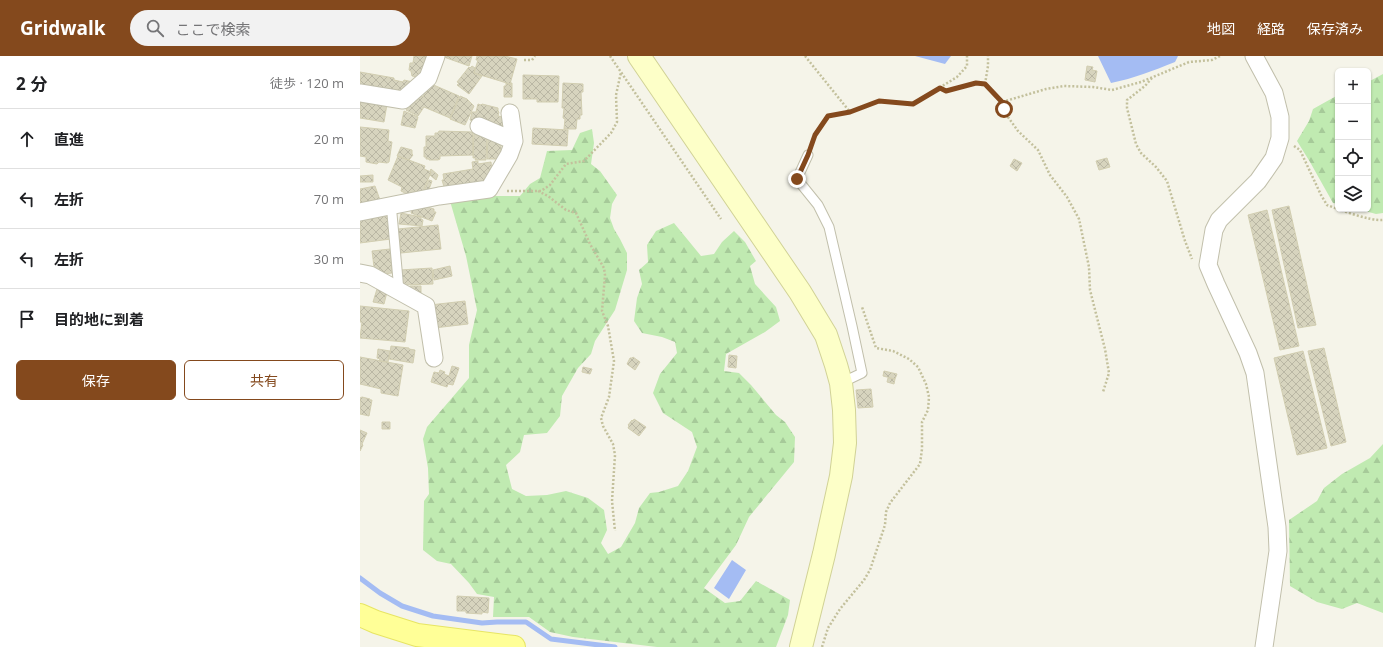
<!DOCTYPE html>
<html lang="ja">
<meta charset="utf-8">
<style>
body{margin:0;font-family:"Open Sans","Noto Sans JP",sans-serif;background:#f2f2f2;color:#202124}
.controls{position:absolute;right:12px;top:12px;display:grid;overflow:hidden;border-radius:6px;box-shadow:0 1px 3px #0004}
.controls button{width:36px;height:36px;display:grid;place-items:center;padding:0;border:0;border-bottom:1px solid #e0e0e0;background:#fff;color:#202124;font:20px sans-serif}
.stop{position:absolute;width:12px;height:12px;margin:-9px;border:3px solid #84491d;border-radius:50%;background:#fff}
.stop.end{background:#84491d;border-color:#fff;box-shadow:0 1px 4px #0008}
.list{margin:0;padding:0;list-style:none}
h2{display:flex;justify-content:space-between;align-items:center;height:52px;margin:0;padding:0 16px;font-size:17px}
h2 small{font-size:13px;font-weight:400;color:#757577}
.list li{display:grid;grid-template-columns:26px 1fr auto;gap:12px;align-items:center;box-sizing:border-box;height:60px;padding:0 16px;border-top:1px solid #e0e0e0}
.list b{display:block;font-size:15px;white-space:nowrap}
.list em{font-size:13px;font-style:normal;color:#757577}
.actions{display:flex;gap:8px;padding:12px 16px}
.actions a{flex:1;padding:9px 0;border:1px solid #84491d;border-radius:6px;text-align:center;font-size:14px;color:#84491d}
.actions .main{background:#84491d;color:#fff}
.icon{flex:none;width:22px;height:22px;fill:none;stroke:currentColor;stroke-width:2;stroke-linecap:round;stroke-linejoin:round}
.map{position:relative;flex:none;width:1023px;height:591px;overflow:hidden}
header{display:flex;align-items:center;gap:24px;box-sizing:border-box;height:56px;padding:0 20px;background:#84491d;color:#fff}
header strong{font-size:19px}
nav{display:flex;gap:22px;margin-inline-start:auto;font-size:14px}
.search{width:280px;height:36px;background:#f2f2f2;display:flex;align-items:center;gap:10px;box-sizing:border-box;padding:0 14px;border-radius:22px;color:#757577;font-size:15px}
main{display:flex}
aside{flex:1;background:#fff}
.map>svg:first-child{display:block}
.forest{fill:url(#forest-firs)}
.water{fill:#a4bcf3}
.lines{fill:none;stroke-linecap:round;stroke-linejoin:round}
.stream{stroke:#a4bcf3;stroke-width:5}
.building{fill:url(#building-cross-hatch);stroke:#d2ceb1}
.lane-casing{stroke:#c1bfab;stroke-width:11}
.street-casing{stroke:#c1bfab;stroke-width:19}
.secondary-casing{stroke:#d1d296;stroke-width:24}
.primary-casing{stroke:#e7e564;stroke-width:24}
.path{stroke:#c3c09c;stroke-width:2.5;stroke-dasharray:2 2;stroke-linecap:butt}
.lane{stroke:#fff;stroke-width:9}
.street{stroke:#fff;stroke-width:17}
.secondary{stroke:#fdffc8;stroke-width:22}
.primary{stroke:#ffff97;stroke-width:22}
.route{stroke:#84491d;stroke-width:5}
</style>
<header>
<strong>Gridwalk</strong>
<div class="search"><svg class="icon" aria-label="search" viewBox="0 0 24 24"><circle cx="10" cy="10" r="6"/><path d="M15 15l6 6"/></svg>ここで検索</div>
<nav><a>地図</a><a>経路</a><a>保存済み</a></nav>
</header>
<main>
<aside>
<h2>2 分<small>徒歩 · 120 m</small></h2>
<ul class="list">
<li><svg class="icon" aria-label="ahead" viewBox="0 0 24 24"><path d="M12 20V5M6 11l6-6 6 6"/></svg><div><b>直進</b></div><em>20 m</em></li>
<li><svg class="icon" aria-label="left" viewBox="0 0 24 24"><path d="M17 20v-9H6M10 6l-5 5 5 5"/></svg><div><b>左折</b></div><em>70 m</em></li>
<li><svg class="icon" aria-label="left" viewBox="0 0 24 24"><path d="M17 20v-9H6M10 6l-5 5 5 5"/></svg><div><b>左折</b></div><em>30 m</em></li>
<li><svg class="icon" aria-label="arrive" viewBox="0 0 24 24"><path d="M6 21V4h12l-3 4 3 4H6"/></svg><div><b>目的地に到着</b></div></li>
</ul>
<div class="actions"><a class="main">保存</a><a>共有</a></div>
</aside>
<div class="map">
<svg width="1023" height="591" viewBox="0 0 1023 591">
<defs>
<pattern id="forest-firs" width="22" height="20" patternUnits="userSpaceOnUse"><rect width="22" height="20" fill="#c0eab1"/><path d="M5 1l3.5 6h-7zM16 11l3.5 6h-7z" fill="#a6ca99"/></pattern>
<pattern id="building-cross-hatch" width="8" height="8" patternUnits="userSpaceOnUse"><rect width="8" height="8" fill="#d7d4be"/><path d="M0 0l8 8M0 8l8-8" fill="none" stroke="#bab7a4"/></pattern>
</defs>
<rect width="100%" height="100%" fill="#f5f4e9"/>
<!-- forest -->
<path class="forest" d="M1023 18V157L1016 158 998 153H1008V26Z
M978 39V148L973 147 950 106 937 85 949 65 953 53Z
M232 73 234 87 231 108 240 115 257 139 252 148 250 162 254 173 260 183 267 197V214L255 254 235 285 231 298 218 312 202 340 200 360 187 377 164 379 160 396 146 409 152 433 166 440 187 439 206 435 228 442 244 454 247 474 241 487 248 498 261 491 275 467 279 452 290 437 299 436 318 430 328 415 337 391 332 376 303 357 293 337 300 318 317 297 315 286 302 281 282 277 274 265 277 242 282 228 279 214 288 206 287 189 296 175 314 167 341 200 354 198 362 186 374 175 385 186 396 205 390 210 395 228 416 251 420 265 405 276 366 298 364 315 379 317 391 329 416 359 425 366 435 381 434 406 389 461 376 489 344 532 365 547 380 545 396 525 430 544 428 559 416 591H297L213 581 190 576 169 561H133L134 541 117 538 109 527 91 508 77 505 63 494 64 445 69 438 68 412 63 383 67 371 109 322V289L117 254 106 200 90 145 117 140H160L170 128 180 122 187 95 212 94 220 77Z
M1023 388V557L997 547 982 553 957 546 930 530 929 464 957 445 964 432 982 418 1010 402Z"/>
<!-- water -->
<path class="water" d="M555 0H591L585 8Z
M738 0H818L815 6C792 15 775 22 751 27Z
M372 504 386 514 369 543 354 532Z"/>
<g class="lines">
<!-- stream -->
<path class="stream" d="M0 522 20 537 42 550 73 560 122 567 137 566H166L191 583 255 591"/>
</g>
<!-- building -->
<path class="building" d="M54 0H68L63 22 52 20 51 15 49 14 50 7H53Z
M81 0H112L109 10Z
M117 0H145L157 3 150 28 114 17 118 4H116Z
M112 10 115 12 114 17 122 20 109 38 97 29 99 27 97 26 109 11 110 12Z
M727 10 733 11 732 14 737 15 735 26 725 24Z
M0 16 34 22V24L43 26 44 24 57 27 45 39 0 33Z
M163 19 199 20 198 46H177V43H163Z
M69 27 99 40 90 62 64 51 58 60 46 54 58 38 63 41Z
M146 27 150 29 151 27H152V41H144V30H146Z
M203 27 223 28V36H221L222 59H220V63H217L216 73H204L205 63 203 62 204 52H202Z
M100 40 107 43 114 50 105 69 90 63Z
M0 44 27 48 24 66 0 62Z
M118 48 121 49 122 48 138 52V55L139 56 138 60 147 62 144 75 110 64 112 56H116Z
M44 55 58 61 55 72 41 69Z
M0 71 29 74 28 85 32 86 29 106 27 107 19 106 17 108 6 106V101L0 100Z
M173 72 208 74 207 90 172 88Z
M79 75 113 76V99L80 100V103L78 104H69V103H66V101H64V91H66V80H75V77H78Z
M114 77H121L127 80 126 104H115L116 102H113Z
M128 82 141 85V102H137V103H127Z
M41 91 52 94V98L53 99 49 104 37 100Z
M38 100 65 110 64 113 71 116 62 138 54 135 51 140 41 135 42 131 28 124Z
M747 102 750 111 739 114 736 105Z
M654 103 662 107 657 115 650 110Z
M118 105V108L131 106 132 115 124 124 125 126 85 134 82 124H84L83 118 113 113 112 106Z
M71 113 78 119 76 124 70 119 71 116 70 115Z
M13 119V126H0V120Z
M69 124 72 125 68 136 64 135Z
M15 130 20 144 0 150V133Z
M54 147 74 153V156H76L72 165 51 157Z
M929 150 956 269 938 272 912 154Z
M907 154 939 290 920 294 888 159Z
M41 157 61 161V163L63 164 62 170 39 168Z
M23 159V160H29L31 183 0 187V163Z
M78 169 81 193 41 197 38 173Z
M30 193 32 217 15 219 12 195Z
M90 210 92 220 74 224 73 214Z
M72 212 73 228 41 229 40 214Z
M50 230H61V238H51Z
M17 233 27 236 24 248 13 246Z
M105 245 108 268 74 272 70 249Z
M0 250 49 255 45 286 0 282 2 266H0Z
M31 290 49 292V293L55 294 53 307 29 303Z
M964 292 986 386 971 390 948 295Z
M18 293 30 295 28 306 19 305 20 303 17 302Z
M943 295 967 392 937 399 914 302Z
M369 299 377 300 376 312 368 311Z
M0 301 43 309 38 340 21 337V333L0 328Z
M273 301 280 306 275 314 267 308 270 302H272Z
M92 310 99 312 93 329 88 328 87 331 71 326 74 316 79 317 80 314 85 316 84 318 89 320Z
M223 311 232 313 230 318 222 316Z
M524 315 537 318 535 323 523 320Z
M528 322 535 323 534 328 527 326Z
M511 333 513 351 498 352 496 334Z
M2 341 10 343V344H12L9 360 0 358V342Z
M274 363 286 371 279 380 268 372 269 370 268 369 272 364 273 365Z
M22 366H30V373H22Z
M0 374 7 377 2 388 3 389 0 395Z
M97 540 129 542 128 557 122 556V558L106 557V555H97Z"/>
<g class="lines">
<defs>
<path id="lane" d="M448 99 437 123 458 149 469 171 492 270 502 317 481 327
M28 150 32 158 39 235"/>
<path id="street" d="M894 0 914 37 920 61V82L914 102 898 125 859 164 854 174 848 209 856 228 888 297 895 317 917 471 918 495 904 591
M0 37 43 44 68 22 76 0
M119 70 154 85
M0 156 79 140 129 133 149 99 154 85 150 57
M0 217 10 219 66 250 74 302"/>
<path id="secondary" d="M279 0 440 236 466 279 476 309 481 327 484 354 485 387 481 420 464 498 441 591"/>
<path id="primary" d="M0 559 16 566 57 579 154 591"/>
</defs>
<!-- lane casing -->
<use href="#lane" class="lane-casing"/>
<!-- street casing -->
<use href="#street" class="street-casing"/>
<!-- secondary casing -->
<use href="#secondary" class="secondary-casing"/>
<!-- primary casing -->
<use href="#primary" class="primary-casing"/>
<!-- path -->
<path class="path" d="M250 0 361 163
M445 0 490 56
M164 4H172L175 0
M792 22 785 30 767 44V52L776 88 781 97 796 111 807 125 825 185 832 203
M625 28 628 10V0
M580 32 586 35 616 27 625 28 642 46 686 33 704 30 733 31 752 34 781 26 829 6 852 4 860 0
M642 46 648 61 658 75 678 94 690 119 707 141 719 163 729 211 730 234 745 293 749 317 743 336
M452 89 455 79 468 60 490 56 519 45 553 48 597 21 607 10V0
M934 90 940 94 961 139 967 149C980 154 1009 165 1023 164
M147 135H181L190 129 206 108 224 105 251 77 257 66 256 39 261 16
M178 135 188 140 206 154 216 157 230 188 244 212 245 219 242 255 248 270 254 305 249 341 241 362 243 370 253 388 255 399 252 445 255 475
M462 591 468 572 480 553 504 524 510 514 525 469 526 456 530 447 560 408 562 393V366L568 354 569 341 566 328 558 311 549 303 533 295 516 292 502 251"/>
<!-- lane -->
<use href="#lane" class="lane"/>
<!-- street -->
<use href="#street" class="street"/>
<!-- secondary -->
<use href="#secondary" class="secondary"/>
<!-- primary -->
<use href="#primary" class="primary"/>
</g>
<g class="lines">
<!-- route -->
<path class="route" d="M437 123 448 99 455 79 468 60 490 56 519 45 553 48 580 32 586 35 616 27 625 28 642 46 644 53"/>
</g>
</svg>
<div class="controls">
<button>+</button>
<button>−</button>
<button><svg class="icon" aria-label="locate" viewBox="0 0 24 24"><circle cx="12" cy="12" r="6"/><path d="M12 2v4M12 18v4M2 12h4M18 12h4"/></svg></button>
<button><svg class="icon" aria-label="layers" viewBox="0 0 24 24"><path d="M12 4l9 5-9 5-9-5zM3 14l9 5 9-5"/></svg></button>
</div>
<div class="stop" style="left:644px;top:53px"></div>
<div class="stop end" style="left:437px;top:123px"></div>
</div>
</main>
